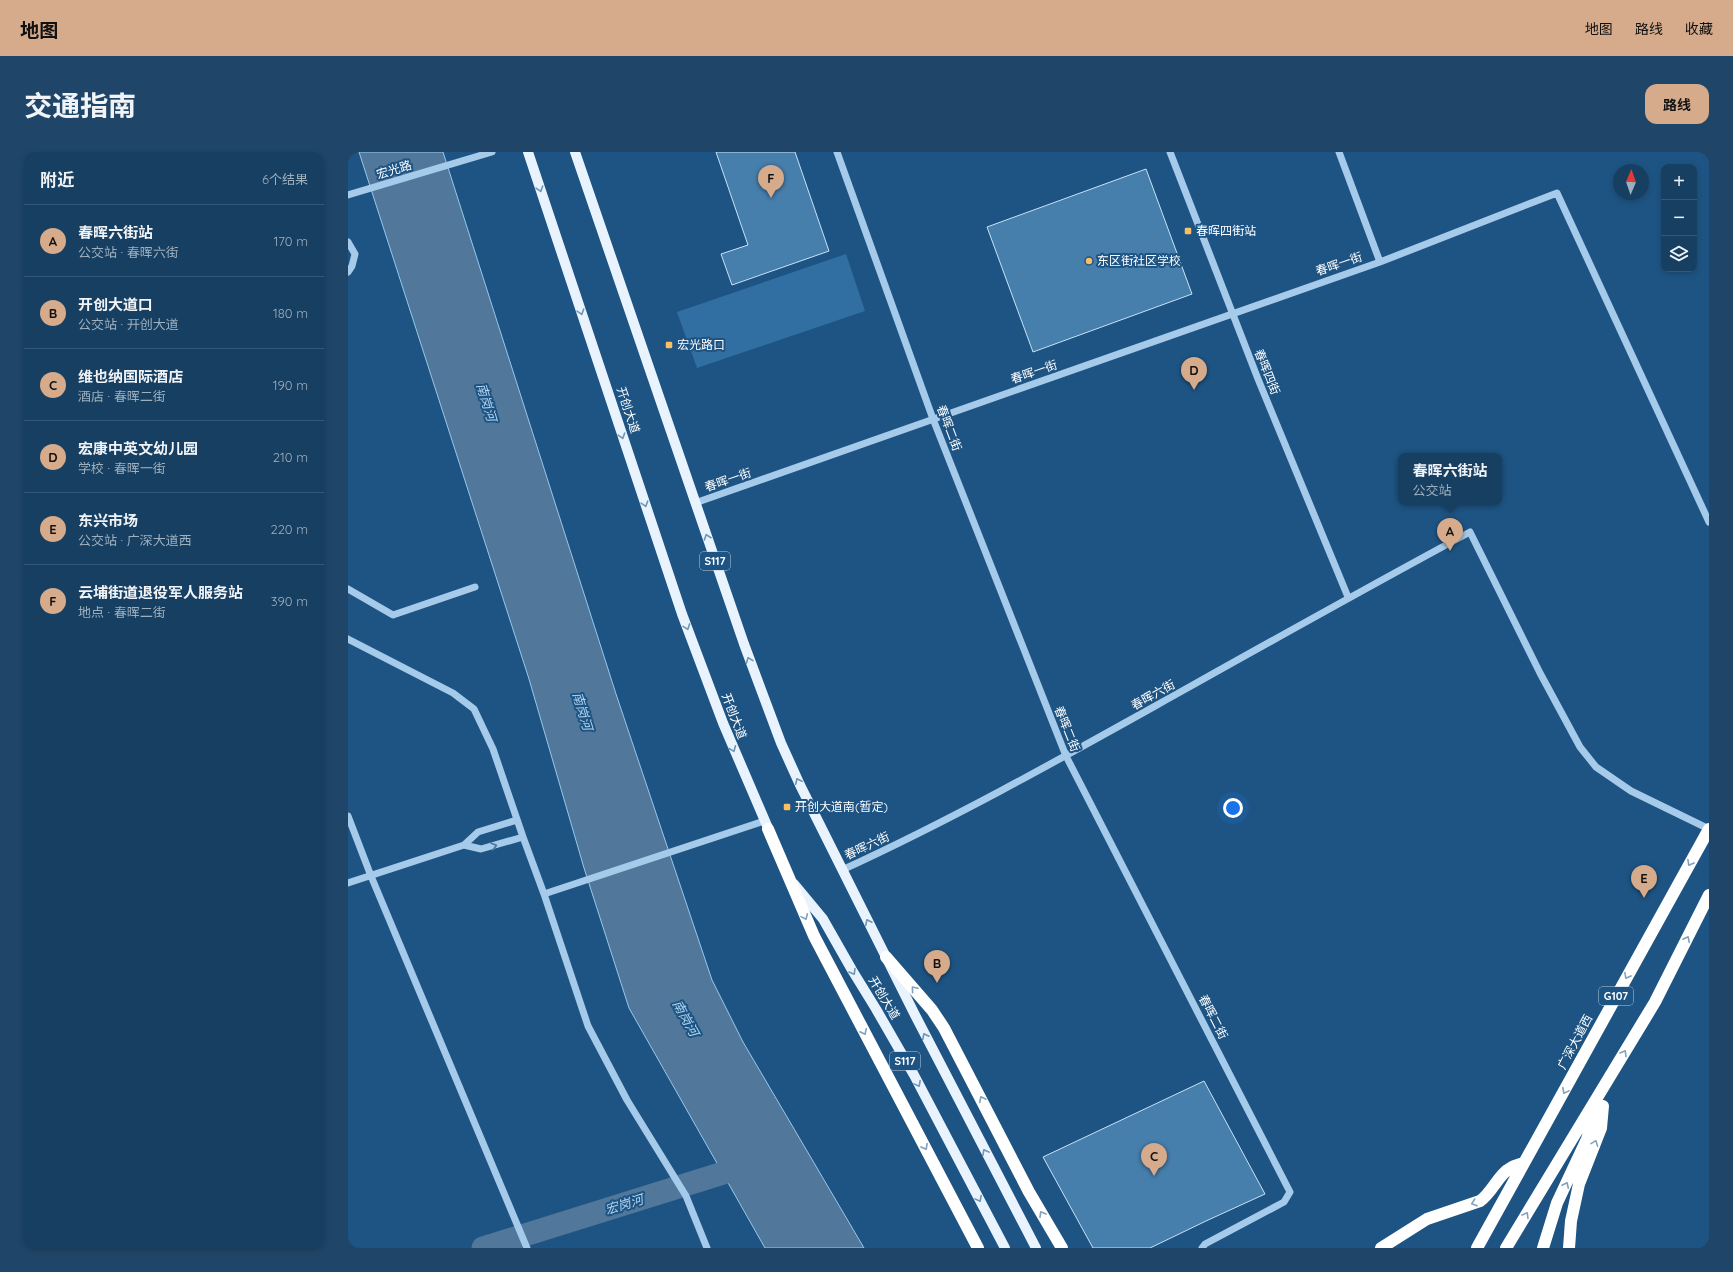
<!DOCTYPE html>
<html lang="zh">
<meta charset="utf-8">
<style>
body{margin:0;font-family:Quicksand,"Noto Sans SC",sans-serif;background:#1f4668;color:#f1f3f6}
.controls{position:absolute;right:12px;top:12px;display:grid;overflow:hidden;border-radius:8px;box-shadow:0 2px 6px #0003}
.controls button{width:36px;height:36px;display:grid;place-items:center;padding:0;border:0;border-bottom:1px solid #355877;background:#163f62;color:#f1f3f6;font:20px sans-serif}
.compass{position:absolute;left:1265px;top:12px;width:36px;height:36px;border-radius:50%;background:#163f62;box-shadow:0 2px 6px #0003;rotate:2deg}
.you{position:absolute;left:885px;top:656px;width:14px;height:14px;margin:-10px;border:3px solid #fff;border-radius:50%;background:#1a73e8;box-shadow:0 0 0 6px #1a73e833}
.badge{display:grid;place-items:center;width:26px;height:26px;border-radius:50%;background:#d6ab8b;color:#111;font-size:13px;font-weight:700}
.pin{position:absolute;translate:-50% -33px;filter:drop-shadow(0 1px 2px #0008)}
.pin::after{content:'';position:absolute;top:21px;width:14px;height:12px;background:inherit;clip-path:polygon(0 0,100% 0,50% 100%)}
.popup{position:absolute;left:1050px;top:301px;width:104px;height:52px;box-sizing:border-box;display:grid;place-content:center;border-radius:8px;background:#163f62;filter:drop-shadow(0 1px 3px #0005);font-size:13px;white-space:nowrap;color:#9eafbe}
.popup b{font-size:15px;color:#f1f3f6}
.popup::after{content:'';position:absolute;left:50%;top:100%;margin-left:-8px;border:8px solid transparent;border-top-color:#163f62}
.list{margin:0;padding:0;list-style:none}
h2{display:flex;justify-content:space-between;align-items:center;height:52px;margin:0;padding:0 16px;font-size:17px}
h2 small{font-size:13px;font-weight:400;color:#9eafbe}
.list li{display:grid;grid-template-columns:26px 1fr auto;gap:12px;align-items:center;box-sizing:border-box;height:72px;padding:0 16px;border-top:1px solid #355877}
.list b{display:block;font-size:15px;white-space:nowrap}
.list p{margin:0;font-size:13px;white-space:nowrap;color:#9eafbe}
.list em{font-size:13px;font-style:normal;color:#9eafbe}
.icon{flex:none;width:22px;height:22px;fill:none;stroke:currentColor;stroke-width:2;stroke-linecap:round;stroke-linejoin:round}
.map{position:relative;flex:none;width:1361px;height:1096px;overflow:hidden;border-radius:12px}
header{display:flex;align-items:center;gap:24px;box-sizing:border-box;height:56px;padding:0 20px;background:#d6ab8b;color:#111}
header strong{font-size:19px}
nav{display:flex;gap:22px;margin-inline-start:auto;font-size:14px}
.intro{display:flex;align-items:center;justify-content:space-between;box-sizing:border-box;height:96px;padding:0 24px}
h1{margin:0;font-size:28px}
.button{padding:10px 18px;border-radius:12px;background:#d6ab8b;color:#111;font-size:14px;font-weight:700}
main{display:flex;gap:24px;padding:0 24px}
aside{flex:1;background:#163f62;border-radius:12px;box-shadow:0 2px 6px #0003}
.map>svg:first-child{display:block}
.green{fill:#316ea1}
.water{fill:#51789b;stroke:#98c7eb}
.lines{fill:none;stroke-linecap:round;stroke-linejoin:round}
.river{stroke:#51789b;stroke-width:23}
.building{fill:#467eac;stroke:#c9e2f7}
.minor{stroke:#a5caea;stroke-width:7}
.major{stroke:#e8f3fe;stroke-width:10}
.highway{stroke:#fff;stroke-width:12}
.oneway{stroke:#6f94b4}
.oneway2{stroke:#4677a2}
.oneway3{stroke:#83a1bb}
.poi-dot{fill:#f9bf63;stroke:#1e5483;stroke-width:1.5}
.labels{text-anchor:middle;stroke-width:4;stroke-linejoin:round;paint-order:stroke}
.shield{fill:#1e5483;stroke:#bcccda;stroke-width:1}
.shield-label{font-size:11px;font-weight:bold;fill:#fff}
.street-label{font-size:12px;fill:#fff;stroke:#1e5483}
.poi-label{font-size:12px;fill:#fff;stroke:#1e5483;text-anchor:start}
.water-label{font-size:13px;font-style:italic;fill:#b0d4f1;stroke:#1e5483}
</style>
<header>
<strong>地图</strong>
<nav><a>地图</a><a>路线</a><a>收藏</a></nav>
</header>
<div class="intro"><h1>交通指南</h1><a class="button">路线</a></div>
<main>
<aside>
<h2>附近<small>6个结果</small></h2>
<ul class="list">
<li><span class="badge">A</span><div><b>春晖六街站</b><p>公交站 · 春晖六街</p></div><em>170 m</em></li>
<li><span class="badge">B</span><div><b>开创大道口</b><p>公交站 · 开创大道</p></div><em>180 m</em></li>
<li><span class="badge">C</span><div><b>维也纳国际酒店</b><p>酒店 · 春晖二街</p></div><em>190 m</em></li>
<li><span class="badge">D</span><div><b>宏康中英文幼儿园</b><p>学校 · 春晖一街</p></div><em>210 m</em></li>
<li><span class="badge">E</span><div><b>东兴市场</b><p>公交站 · 广深大道西</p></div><em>220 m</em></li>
<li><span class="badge">F</span><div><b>云埔街道退役军人服务站</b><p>地点 · 春晖二街</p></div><em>390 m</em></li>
</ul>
</aside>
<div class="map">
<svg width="1361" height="1096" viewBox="0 0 1361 1096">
<rect width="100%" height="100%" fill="#1e5483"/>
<!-- green -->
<path class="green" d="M498 102 517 159 349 216 329 160Z"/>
<!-- water -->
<path class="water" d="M11 0H95L268 542 364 828 395 890 516 1096H417L281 856 236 716 181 527Z"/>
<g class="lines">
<!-- river -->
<path class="river" d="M135 1096 404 1012"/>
</g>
<!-- building -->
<path class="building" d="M368 0H447L481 99 384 133 373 102 400 93Z
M798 17 844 142 685 200 639 75Z
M856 929 917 1042 858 1069 802 1096H745L695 1005Z"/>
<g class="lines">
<!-- minor -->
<path class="minor" d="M489 0 585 267 718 604 942 1040 936 1050 857 1092 854 1096
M822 0 910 227 1000 445
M991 0 1032 110
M0 43 144 0
M0 90 7 102 4 114 0 120
M347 351 1032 110 1209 41 1361 370
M0 437 45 463 127 435
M0 487 105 541 126 557 145 597 175 685 196 742 240 874 279 948 338 1044 359 1096
M0 664 23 724 179 1096
M116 693 133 697 175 685
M494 718C614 663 728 598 843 534 936 482 1029 430 1122 380L1192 521 1232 595 1248 615 1283 639 1361 677
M0 731 116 693 130 680 169 668
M196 742 416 669"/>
<!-- major -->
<path class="major" d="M180 0 334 462 375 571 423 683
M227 0 396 492 433 591 452 633 567 863 688 1096
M446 732 475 767 504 818 528 857 566 923 657 1096"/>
<!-- highway -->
<path class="highway" d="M420 677 466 784 630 1096
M538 805 584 858 596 876 681 1040 714 1096
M1033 1096 1079 1067 1132 1049C1145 1040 1150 1022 1164 1015 1168 1013 1172 1012 1176 1011
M1129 1096 1361 677
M1158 1096 1307 850 1361 743
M1195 1096 1209 1051 1239 987 1250 954
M1221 1096 1223 1069 1231 1032 1253 976 1255 954"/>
</g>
<!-- one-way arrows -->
<defs><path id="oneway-chevron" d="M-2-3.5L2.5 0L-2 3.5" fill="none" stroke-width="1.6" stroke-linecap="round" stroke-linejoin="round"/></defs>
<g class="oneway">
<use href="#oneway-chevron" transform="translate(192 37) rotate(72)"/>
<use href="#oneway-chevron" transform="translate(233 160) rotate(72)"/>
<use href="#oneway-chevron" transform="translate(274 284) rotate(72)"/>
<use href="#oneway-chevron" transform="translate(297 352) rotate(72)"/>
<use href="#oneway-chevron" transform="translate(359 385) rotate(-109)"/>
<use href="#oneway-chevron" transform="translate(339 475) rotate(70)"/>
<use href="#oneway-chevron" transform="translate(401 508) rotate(-110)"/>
<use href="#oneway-chevron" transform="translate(385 597) rotate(68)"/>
<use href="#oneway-chevron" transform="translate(450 629) rotate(-115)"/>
<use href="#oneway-chevron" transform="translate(520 770) rotate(-116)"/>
<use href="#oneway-chevron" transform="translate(505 820) rotate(59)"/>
<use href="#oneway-chevron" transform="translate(577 884) rotate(-117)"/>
<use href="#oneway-chevron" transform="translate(570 932) rotate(62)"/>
<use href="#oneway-chevron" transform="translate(637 1000) rotate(-118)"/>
<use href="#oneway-chevron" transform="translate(631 1047) rotate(62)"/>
</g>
<use class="oneway2" href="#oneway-chevron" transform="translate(146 694) rotate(-16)"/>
<g class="oneway3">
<use href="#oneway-chevron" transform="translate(1342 711) rotate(119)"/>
<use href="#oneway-chevron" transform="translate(457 765) rotate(66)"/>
<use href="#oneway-chevron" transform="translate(1339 787) rotate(-63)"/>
<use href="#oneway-chevron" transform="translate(1279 824) rotate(119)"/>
<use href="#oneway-chevron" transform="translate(566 837) rotate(-130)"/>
<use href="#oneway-chevron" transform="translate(516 880) rotate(64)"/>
<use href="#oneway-chevron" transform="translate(1276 901) rotate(-59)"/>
<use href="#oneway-chevron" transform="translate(1217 939) rotate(118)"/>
<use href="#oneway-chevron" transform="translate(634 947) rotate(-117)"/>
<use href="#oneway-chevron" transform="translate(1247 991) rotate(-69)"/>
<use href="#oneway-chevron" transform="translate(577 995) rotate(61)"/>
<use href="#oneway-chevron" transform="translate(1218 1033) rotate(-65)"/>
<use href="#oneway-chevron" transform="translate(1126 1051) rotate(161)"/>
<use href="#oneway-chevron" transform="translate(694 1062) rotate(-120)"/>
<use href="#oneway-chevron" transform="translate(1178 1063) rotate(-59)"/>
</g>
<!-- markers -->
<g class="poi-dot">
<rect x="836" y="75" width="8" height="8" rx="2"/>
<circle cx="741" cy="109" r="4"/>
<rect x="317" y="189" width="8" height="8" rx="2"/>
<rect x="435" y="651" width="8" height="8" rx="2"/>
</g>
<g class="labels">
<!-- shield labels -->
<g class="shield">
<rect x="352" y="400" width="30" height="18" rx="3"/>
<rect x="1251" y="835" width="34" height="18" rx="3"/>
<rect x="542" y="900" width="30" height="18" rx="3"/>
</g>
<g class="shield-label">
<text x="367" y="413">S117</text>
<text x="1268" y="848">G107</text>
<text x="557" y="913">S117</text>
</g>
<!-- street labels -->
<g class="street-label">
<text transform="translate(46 18) rotate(-17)" y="4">宏光路</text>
<text transform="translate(991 112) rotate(-19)" y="4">春晖一街</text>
<text transform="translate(686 220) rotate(-19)" y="4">春晖一街</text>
<text transform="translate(919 220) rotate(68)" y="4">春晖四街</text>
<text transform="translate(280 258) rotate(72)" y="4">开创大道</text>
<text transform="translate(601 276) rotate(69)" y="4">春晖二街</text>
<text transform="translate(380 328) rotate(-19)" y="4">春晖一街</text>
<text transform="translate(805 543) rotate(-29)" y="4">春晖六街</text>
<text transform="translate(386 564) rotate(69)" y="4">开创大道</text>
<text transform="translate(719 577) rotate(68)" y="4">春晖二街</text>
<text transform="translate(519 694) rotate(-25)" y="4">春晖六街</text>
<text transform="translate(536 846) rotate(59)" y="4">开创大道</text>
<text transform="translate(865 865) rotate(63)" y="4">春晖二街</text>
<text transform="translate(1227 890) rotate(-62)" y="4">广深大道西</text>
</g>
<!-- poi labels -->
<g class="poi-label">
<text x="848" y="83">春晖四街站</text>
<text x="749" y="113">东区街社区学校</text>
<text x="329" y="197">宏光路口</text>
<text x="447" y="659">开创大道南(暂定)</text>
</g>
<!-- water labels -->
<g class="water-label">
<text transform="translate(139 250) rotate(73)" y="5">南岗河</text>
<text transform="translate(235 559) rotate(73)" y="5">南岗河</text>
<text transform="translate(338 866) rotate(61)" y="5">南岗河</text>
<text transform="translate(276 1052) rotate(-17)" y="5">宏岗河</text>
</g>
</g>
</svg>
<div class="controls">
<button>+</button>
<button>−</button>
<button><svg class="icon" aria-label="layers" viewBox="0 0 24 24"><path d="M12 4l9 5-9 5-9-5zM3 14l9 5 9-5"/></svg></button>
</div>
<svg class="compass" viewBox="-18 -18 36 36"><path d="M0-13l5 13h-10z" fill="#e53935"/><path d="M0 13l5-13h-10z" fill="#9eafbe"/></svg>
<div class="you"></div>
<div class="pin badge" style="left:1102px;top:399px">A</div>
<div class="popup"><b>春晖六街站</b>公交站</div>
<div class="pin badge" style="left:589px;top:831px">B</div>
<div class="pin badge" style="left:806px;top:1024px">C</div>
<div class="pin badge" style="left:846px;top:238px">D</div>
<div class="pin badge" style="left:1296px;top:746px">E</div>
<div class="pin badge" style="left:423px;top:46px">F</div>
</div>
</main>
